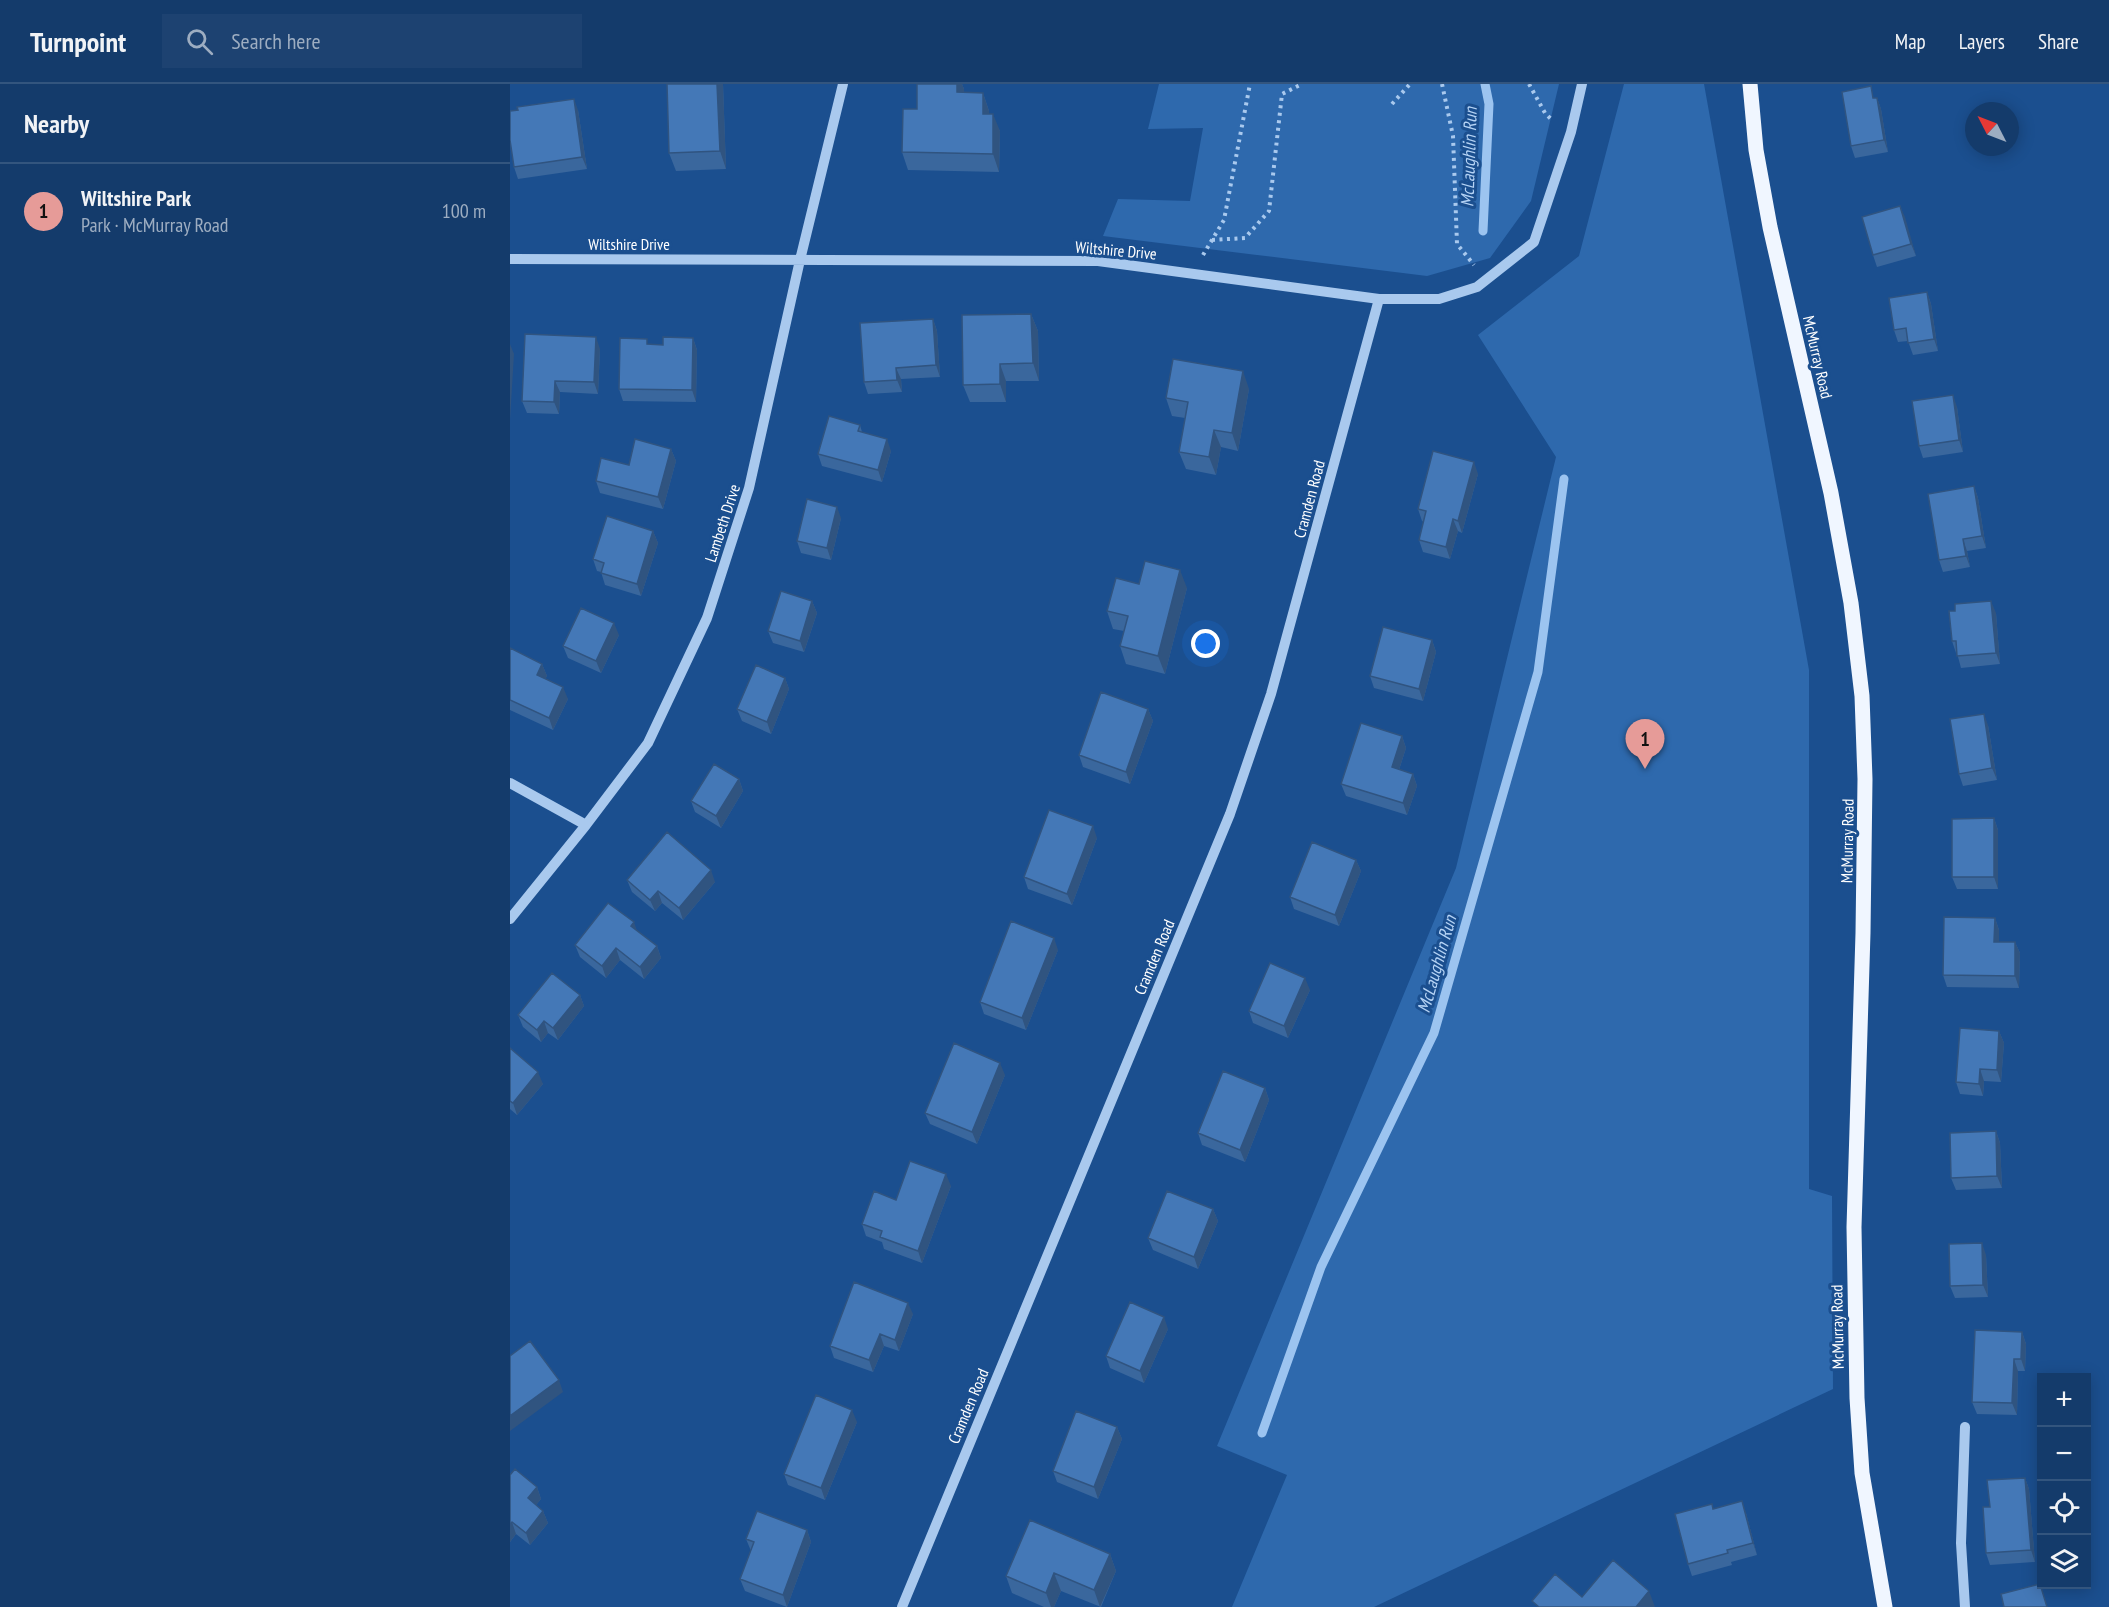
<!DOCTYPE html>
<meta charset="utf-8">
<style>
body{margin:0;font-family:"PT Sans Narrow",sans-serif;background:#1d4271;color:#f1f3f6}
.controls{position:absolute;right:18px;bottom:18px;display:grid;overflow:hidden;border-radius:0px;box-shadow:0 3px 15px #0003}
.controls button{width:54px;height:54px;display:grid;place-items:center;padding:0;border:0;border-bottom:2px solid #33557e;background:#143b6b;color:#f1f3f6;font:30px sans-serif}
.compass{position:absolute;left:1455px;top:18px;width:54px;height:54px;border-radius:50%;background:#143b6b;box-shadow:0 3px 15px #0003;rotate:312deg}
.you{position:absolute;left:696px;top:560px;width:21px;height:21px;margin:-15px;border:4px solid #fff;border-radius:50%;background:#1a73e8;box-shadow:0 0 0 9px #1a73e833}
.badge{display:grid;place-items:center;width:39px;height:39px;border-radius:50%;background:#e69b98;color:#111;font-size:20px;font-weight:700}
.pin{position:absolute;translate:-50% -50px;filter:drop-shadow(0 2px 3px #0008)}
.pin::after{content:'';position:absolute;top:32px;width:21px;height:18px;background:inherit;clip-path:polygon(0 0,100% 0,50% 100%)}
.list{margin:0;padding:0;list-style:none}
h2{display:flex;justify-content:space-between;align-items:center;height:78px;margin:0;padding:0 24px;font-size:26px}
h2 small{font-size:20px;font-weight:400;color:#9dadc1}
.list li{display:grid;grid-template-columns:39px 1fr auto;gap:18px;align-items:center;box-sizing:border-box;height:96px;padding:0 24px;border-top:2px solid #33557e}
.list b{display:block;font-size:22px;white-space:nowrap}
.list p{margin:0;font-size:20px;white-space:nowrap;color:#9dadc1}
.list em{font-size:20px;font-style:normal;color:#9dadc1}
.icon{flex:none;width:33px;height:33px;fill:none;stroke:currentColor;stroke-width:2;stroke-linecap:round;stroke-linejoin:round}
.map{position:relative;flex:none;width:1599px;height:1523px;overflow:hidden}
header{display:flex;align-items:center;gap:36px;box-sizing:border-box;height:84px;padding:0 30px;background:#143b6b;border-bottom:2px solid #33557e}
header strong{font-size:28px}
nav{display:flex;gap:33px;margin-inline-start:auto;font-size:21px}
.search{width:420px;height:54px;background:#1d4271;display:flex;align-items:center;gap:15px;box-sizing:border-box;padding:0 21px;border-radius:0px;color:#9dadc1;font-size:22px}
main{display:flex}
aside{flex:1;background:#143b6b}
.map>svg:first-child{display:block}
.green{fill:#2e69ad}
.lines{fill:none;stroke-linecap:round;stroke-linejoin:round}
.stream{stroke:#9cc4f0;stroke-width:9}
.path{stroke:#a9c9ee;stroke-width:4;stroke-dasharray:3 4.5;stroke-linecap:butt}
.minor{stroke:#a9c9ee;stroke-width:10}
.major{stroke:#f0f6ff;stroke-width:15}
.wall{fill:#3a679d}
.shaded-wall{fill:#305480}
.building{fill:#4478b7;stroke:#305480;stroke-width:1.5}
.labels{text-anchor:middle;stroke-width:6;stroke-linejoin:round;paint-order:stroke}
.street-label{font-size:16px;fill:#fff;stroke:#1b4f8f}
.water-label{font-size:18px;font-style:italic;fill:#b5d3f5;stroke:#1b4f8f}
</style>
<header>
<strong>Turnpoint</strong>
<div class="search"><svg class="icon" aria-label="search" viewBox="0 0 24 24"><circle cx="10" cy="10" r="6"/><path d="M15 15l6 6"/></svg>Search here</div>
<nav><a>Map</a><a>Layers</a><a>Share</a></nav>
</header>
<main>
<aside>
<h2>Nearby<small></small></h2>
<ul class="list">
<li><span class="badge">1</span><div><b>Wiltshire Park</b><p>Park · McMurray Road</p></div><em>100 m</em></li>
</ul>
</aside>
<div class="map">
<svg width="1599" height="1523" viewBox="0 0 1599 1523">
<rect width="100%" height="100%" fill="#1b4f8f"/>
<!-- green -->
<path class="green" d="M649 0H1049L1021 117 980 174 917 192 593 152 608 115 680 117 693 44 638 45Z
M1114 0H1194L1299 586V1105L1322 1112 1323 1305 864 1523H722L777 1391 707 1362 946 784 1046 373 968 251 1069 172Z"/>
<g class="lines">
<!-- stream -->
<path class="stream" d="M973 147 979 20 975 0
M752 1349 811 1183 924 949 1028 588 1054 395"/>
<!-- path -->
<path class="path" d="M932 0 943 52 947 160 964 181
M1019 0 1035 29 1043 37
M882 20 900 0
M702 156 735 154 759 127 772 10 792 0
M693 171 714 136 740 0"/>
<!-- minor -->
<path class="minor" d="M0 175 588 177 869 215H929L967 203 1024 158 1061 48 1072 0
M0 699 76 741
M0 835 76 741 138 659 197 534 239 404 290 176 333 0
M392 1523 720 730 761 610 869 215
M1455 1523 1451 1459 1455 1343"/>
<!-- major -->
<path class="major" d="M1240 0 1246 66 1260 143 1321 409 1341 519 1352 612 1355 695 1353 849 1344 1143 1347 1314 1352 1389 1375 1523"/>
</g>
<!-- wall -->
<path class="wall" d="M213 0 216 85 166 87 159 69Z
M407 0H452L454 5V9H473L479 27V30L490 47 489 88 398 86 392 68 407 25Z
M1366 14H1367L1371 25 1378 68 1345 74 1341 62Z
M68 26 77 85 8 95 4 83Z
M1390 122 1406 172 1367 183 1363 171Z
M1417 208 1421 220 1428 267 1403 271 1398 257 1388 258 1384 246Z
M521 230 528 247 529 297H496V318H460L453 301Z
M423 235 427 247 430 293 391 295 392 308 358 310 354 298Z
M183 254 187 266 186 318 113 317 109 305 139 260 153 261Z
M90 265 88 310 50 308 49 330 17 329 12 317Z
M739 305 728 367 711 363 706 391 676 385 669 368 675 334 662 332 656 314Z
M1447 323 1453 368 1413 374 1409 362Z
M350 341 352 348 381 367 372 398 312 382 308 370Z
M161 365 166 377 153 425 90 409 86 397 119 381Z
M968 390 952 449 948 447 940 475 913 468 909 456 914 438 912 437 908 425Z
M1464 402 1468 414 1476 464 1457 467 1460 483 1433 488 1429 476Z
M331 434 321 476 291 469 287 457Z
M143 447 148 459 131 512 95 501 91 488 87 487 83 475Z
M677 504 655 590 616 580 610 562 614 547 603 545 597 527Z
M302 517 307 529 294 568 263 559 258 547Z
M1486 529 1490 580 1451 584 1447 569H1446L1442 557Z
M109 551 91 589 58 574 53 562Z
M922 556 926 568 913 617 864 604 860 592Z
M0 564 32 580 37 592 35 595 58 615 43 646 0 626Z
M275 594 279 605 261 650 232 637 227 625Z
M638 625 643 637 620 700 573 683 569 671Z
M1478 641 1487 696 1453 702 1449 690Z
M892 652 896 664 889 686 903 690 907 702 897 731 836 712 831 700Z
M229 695 233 707 211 744 185 728 181 717Z
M1484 734 1488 746V805H1447L1442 793Z
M587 754 562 821 518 805 514 793Z
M846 776 851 787 829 842 784 825 780 813Z
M117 796 205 798 173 836 152 819 145 827 122 808Z
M1485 834 1489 846V858H1505L1510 869 1509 904 1437 903 1433 891Z
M127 847 147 862 151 874 134 895 110 876 96 894 70 873 65 861Z
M548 866 516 946 474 930 470 918Z
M800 906 778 954 743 939 739 927Z
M70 911 74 922 48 956 38 949 31 958 13 943 8 931Z
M1489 947 1494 959 1491 998 1474 997 1473 1012 1450 1010 1446 998Z
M0 964 33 1000 7 1031 0 1025Z
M495 991 467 1060 420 1040 415 1029Z
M755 1004 759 1016 735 1078 692 1061 688 1049Z
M1486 1047 1490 1059 1492 1104 1446 1106 1441 1094Z
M441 1102 412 1179 374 1165 372 1158 356 1152 352 1140 386 1116Z
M703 1125 708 1137 688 1185 643 1166 638 1154Z
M1476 1171 1478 1213 1445 1214 1440 1202Z
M403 1230 389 1267 374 1262 363 1288 324 1274 320 1262Z
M658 1245 634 1299 600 1284 596 1272Z
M1512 1248 1516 1260 1515 1287H1508L1507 1331 1467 1330 1462 1318Z
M347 1338 315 1416 278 1401 274 1390Z
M607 1343 612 1355 588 1415 547 1398 543 1387Z
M0 1391 27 1403 31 1415 26 1421 33 1427 38 1439 20 1461 6 1450 0 1458Z
M1515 1394 1519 1405 1525 1478 1480 1481 1476 1469 1480 1423Z
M1203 1425 1236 1429 1247 1471 1221 1478 1222 1481 1182 1492 1178 1480Z
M297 1446 301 1458 277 1523 235 1507 230 1495 241 1467 236 1455Z
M600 1470 606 1487 591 1523 551 1507 544 1523H534L502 1509 496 1492Z"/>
<!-- shaded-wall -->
<path class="shaded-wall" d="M207 0H213L216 85 210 67Z
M447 0H452L454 5V26L447 8Z
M473 9 479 27V47L473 30Z
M1367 14 1371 25 1378 68 1374 56Z
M64 15 68 26 77 85 72 73Z
M483 30 490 47 489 88 483 70Z
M1390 122 1395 133 1406 172 1401 160Z
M1417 208 1421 220 1428 267 1424 255Z
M521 230 528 247 529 297 523 279Z
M423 235 427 247 430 293 426 281Z
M86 253 90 265 88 310 84 298Z
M183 254 187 266 186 318 182 306Z
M0 260 4 270 0 336Z
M490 280 496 297V318L490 300Z
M386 284 391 295 392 308 387 296Z
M733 287 739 305 728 367 722 349Z
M45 297 50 308 49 330 44 318Z
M1443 311 1447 323 1453 368 1449 356Z
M704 346 711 363 706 391 699 373Z
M377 355 381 367 372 398 368 386Z
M161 365 166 377 153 425 148 413Z
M964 378 968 390 952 449 948 437Z
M1464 402 1468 414 1476 464 1472 452Z
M327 423 331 434 321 476 317 464Z
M943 435 948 447 940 475 936 463Z
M143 447 148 459 131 512 127 500Z
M1453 455 1457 467 1460 483 1456 472Z
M670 486 677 504 655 590 648 572Z
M302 517 307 529 294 568 290 557Z
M1481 517 1486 529 1490 580 1486 569Z
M104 539 109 551 91 589 86 577Z
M922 556 926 568 913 617 909 605Z
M32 580 37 592 31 603 27 591Z
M275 594 279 605 261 650 257 638Z
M53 603 58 615 43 646 39 634Z
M638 625 643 637 620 700 616 688Z
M1474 630 1478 641 1487 696 1482 684Z
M892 652 896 664 886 695 882 683Z
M903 690 907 702 897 731 893 719Z
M229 695 233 707 211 744 206 732Z
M1484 734 1488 746V805L1484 793Z
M583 742 587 754 562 821 557 810Z
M846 776 851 787 829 842 825 831Z
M201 786 205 798 173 836 169 824Z
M148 807 152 819 145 827 140 816Z
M1485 834 1489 846V870L1484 858Z
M124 838 128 850 121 842Z
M544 854 548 866 516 946 512 934Z
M1505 858 1510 869 1509 904 1505 892Z
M147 862 151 874 134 895 130 883Z
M106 864 110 876 96 894 92 882Z
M795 894 800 906 778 954 774 942Z
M70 911 74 922 48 956 43 944Z
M34 937 38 949 31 958 27 946Z
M1489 947 1494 959 1491 998 1487 986Z
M490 979 495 991 467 1060 462 1048Z
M1470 985 1474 997 1473 1012 1469 1000Z
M28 988 33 1000 7 1031 3 1019Z
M755 1004 759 1016 735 1078 730 1066Z
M1486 1047 1490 1059 1492 1104 1487 1092Z
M436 1090 441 1102 412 1179 408 1167Z
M703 1125 708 1137 688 1185 684 1173Z
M1472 1159 1476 1171 1478 1213 1473 1201Z
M398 1219 403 1230 389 1267 385 1256Z
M654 1233 658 1245 634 1299 630 1287Z
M1512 1248 1516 1260 1515 1287 1511 1275Z
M370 1250 374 1262 363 1288 359 1276Z
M1504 1275 1508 1287 1507 1331 1502 1319Z
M49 1296 53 1308 0 1347V1332Z
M342 1326 347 1338 315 1416 311 1404Z
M607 1343 612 1355 588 1415 584 1403Z
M1515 1394 1519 1405 1525 1478 1521 1466Z
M27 1403 31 1415 22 1426 18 1414Z
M1232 1417 1236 1429 1247 1471 1243 1459Z
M33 1427 38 1439 20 1461 16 1449Z
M2 1438 6 1450 0 1458V1441Z
M297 1446 301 1458 277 1523 273 1511Z
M600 1470 606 1487 590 1523 584 1506Z
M544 1489 551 1507 544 1523H541L536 1509Z
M1139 1507 1145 1523H1126Z"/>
<!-- building -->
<path class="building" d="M157 0H207L210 67 159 69Z
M407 0H447V8L473 9V30H483V70L392 68 393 25H407Z
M1361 2 1363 14H1367L1374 56 1341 62 1332 8Z
M64 15 72 73 4 83 0 56V27L8 26 7 23Z
M1390 122 1401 160 1363 171 1352 133Z
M1417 208 1424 255 1398 259 1396 244 1384 246 1379 214Z
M521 230 523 279 490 280V300L453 301 452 231Z
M423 235 426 281 386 284 387 296 354 298 350 239Z
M15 250 86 253 84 298 45 297 44 318 12 317Z
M153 253 183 254 182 306 109 305 110 254 137 255V260L153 261Z
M663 275 733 287 722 349 704 346 699 373 669 368 678 318 656 314Z
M1443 311 1449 356 1409 362 1402 317Z
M319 332 350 341 348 347 377 355 368 386 308 370Z
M125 355 161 365 148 413 86 397 91 374 119 381Z
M923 367 964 378 948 437 943 435 936 463 909 456 916 427 908 425Z
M1464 402 1472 452 1453 455 1456 472 1429 476 1418 410Z
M297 415 327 423 317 464 287 457Z
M97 432 143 447 127 500 91 489 94 479 83 475Z
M635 477 670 486 648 572 610 562 618 532 597 527 606 494 629 500Z
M271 507 302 517 290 557 258 547Z
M1481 517 1486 569 1447 572 1446 557H1442L1439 527H1445V520Z
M71 524 104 539 86 577 53 562Z
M873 543 922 556 909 605 860 592Z
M0 564 32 580 27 591 53 603 39 634 0 616Z
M246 581 275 594 257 638 227 625Z
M591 608 638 625 616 688 569 671Z
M1474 630 1482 684 1449 690 1440 635Z
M851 639 892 652 882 683 903 690 893 719 831 700Z
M204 680 229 695 206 732 181 717Z
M539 726 583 742 557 810 514 793Z
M1484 734V793H1442V735Z
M157 748 201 786 169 824 148 807 140 816 117 796Z
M802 758 846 776 825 831 780 813Z
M98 819 124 838 121 842 147 862 130 883 106 864 92 882 65 861Z
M1434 833 1485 834 1484 858H1505V892L1433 891Z
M501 837 544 854 512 934 470 918Z
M760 879 795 894 774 942 739 927Z
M42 889 70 911 43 944 34 937 27 946 8 931Z
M1450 944 1489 947 1487 986 1470 985 1469 1000 1446 998Z
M444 959 490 979 462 1048 415 1029Z
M0 964 28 988 3 1019 0 1017Z
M713 987 755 1004 730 1066 688 1049Z
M1486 1047 1487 1092 1441 1094 1440 1049Z
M400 1077 436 1090 408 1167 370 1153 372 1147 352 1140 364 1107 386 1116Z
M657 1107 703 1125 684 1173 638 1154Z
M1472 1159 1473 1201 1440 1202 1439 1160Z
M344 1198 398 1219 385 1256 370 1250 359 1276 320 1262Z
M620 1218 654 1233 630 1287 596 1272Z
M1465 1246 1512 1248 1511 1275H1504L1502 1319 1462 1318Z
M20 1257 49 1296 0 1332V1272Z
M306 1311 342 1326 311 1404 274 1390Z
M566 1327 607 1343 584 1403 543 1387Z
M5 1385 27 1403 18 1414 33 1427 16 1449 2 1438 0 1441V1391Z
M1515 1394 1521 1466 1476 1469 1473 1423H1480L1477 1396Z
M1232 1417 1243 1459 1217 1466 1218 1469 1178 1480 1165 1430 1202 1420 1203 1425Z
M247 1427 297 1446 273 1511 230 1495 244 1458 236 1455Z
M520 1436 600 1470 584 1506 544 1489 536 1509 496 1492Z
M1103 1476 1139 1507 1126 1523H1029L1022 1517 1045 1490 1072 1513Z
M1530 1500 1537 1523H1494L1491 1510Z"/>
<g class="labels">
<!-- street labels -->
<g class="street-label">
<text x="119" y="166">Wiltshire Drive</text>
<text transform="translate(606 166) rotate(5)" y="6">Wiltshire Drive</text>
<text transform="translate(1308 273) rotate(77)" y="6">McMurray Road</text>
<text transform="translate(799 415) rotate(-75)" y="6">Cramden Road</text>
<text transform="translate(212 439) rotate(-72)" y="6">Lambeth Drive</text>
<text transform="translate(1337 757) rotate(-89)" y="6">McMurray Road</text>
<text transform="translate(644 873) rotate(-67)" y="6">Cramden Road</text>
<text transform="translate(1327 1243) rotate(-91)" y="6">McMurray Road</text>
<text transform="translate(458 1322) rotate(-67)" y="6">Cramden Road</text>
</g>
<!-- water labels -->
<g class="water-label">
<text transform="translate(959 73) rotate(-88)" y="6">McLaughlin Run</text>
<text transform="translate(927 880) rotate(-74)" y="6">McLaughlin Run</text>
</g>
</g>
</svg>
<div class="controls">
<button>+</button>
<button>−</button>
<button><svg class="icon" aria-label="locate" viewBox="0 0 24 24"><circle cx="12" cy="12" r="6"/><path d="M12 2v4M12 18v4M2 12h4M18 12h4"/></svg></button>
<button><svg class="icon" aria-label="layers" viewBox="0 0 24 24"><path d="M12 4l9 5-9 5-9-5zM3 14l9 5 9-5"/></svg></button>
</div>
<svg class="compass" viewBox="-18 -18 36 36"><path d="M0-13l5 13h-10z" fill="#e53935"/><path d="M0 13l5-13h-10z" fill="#9dadc1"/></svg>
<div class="you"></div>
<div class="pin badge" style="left:1135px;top:685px">1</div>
</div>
</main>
